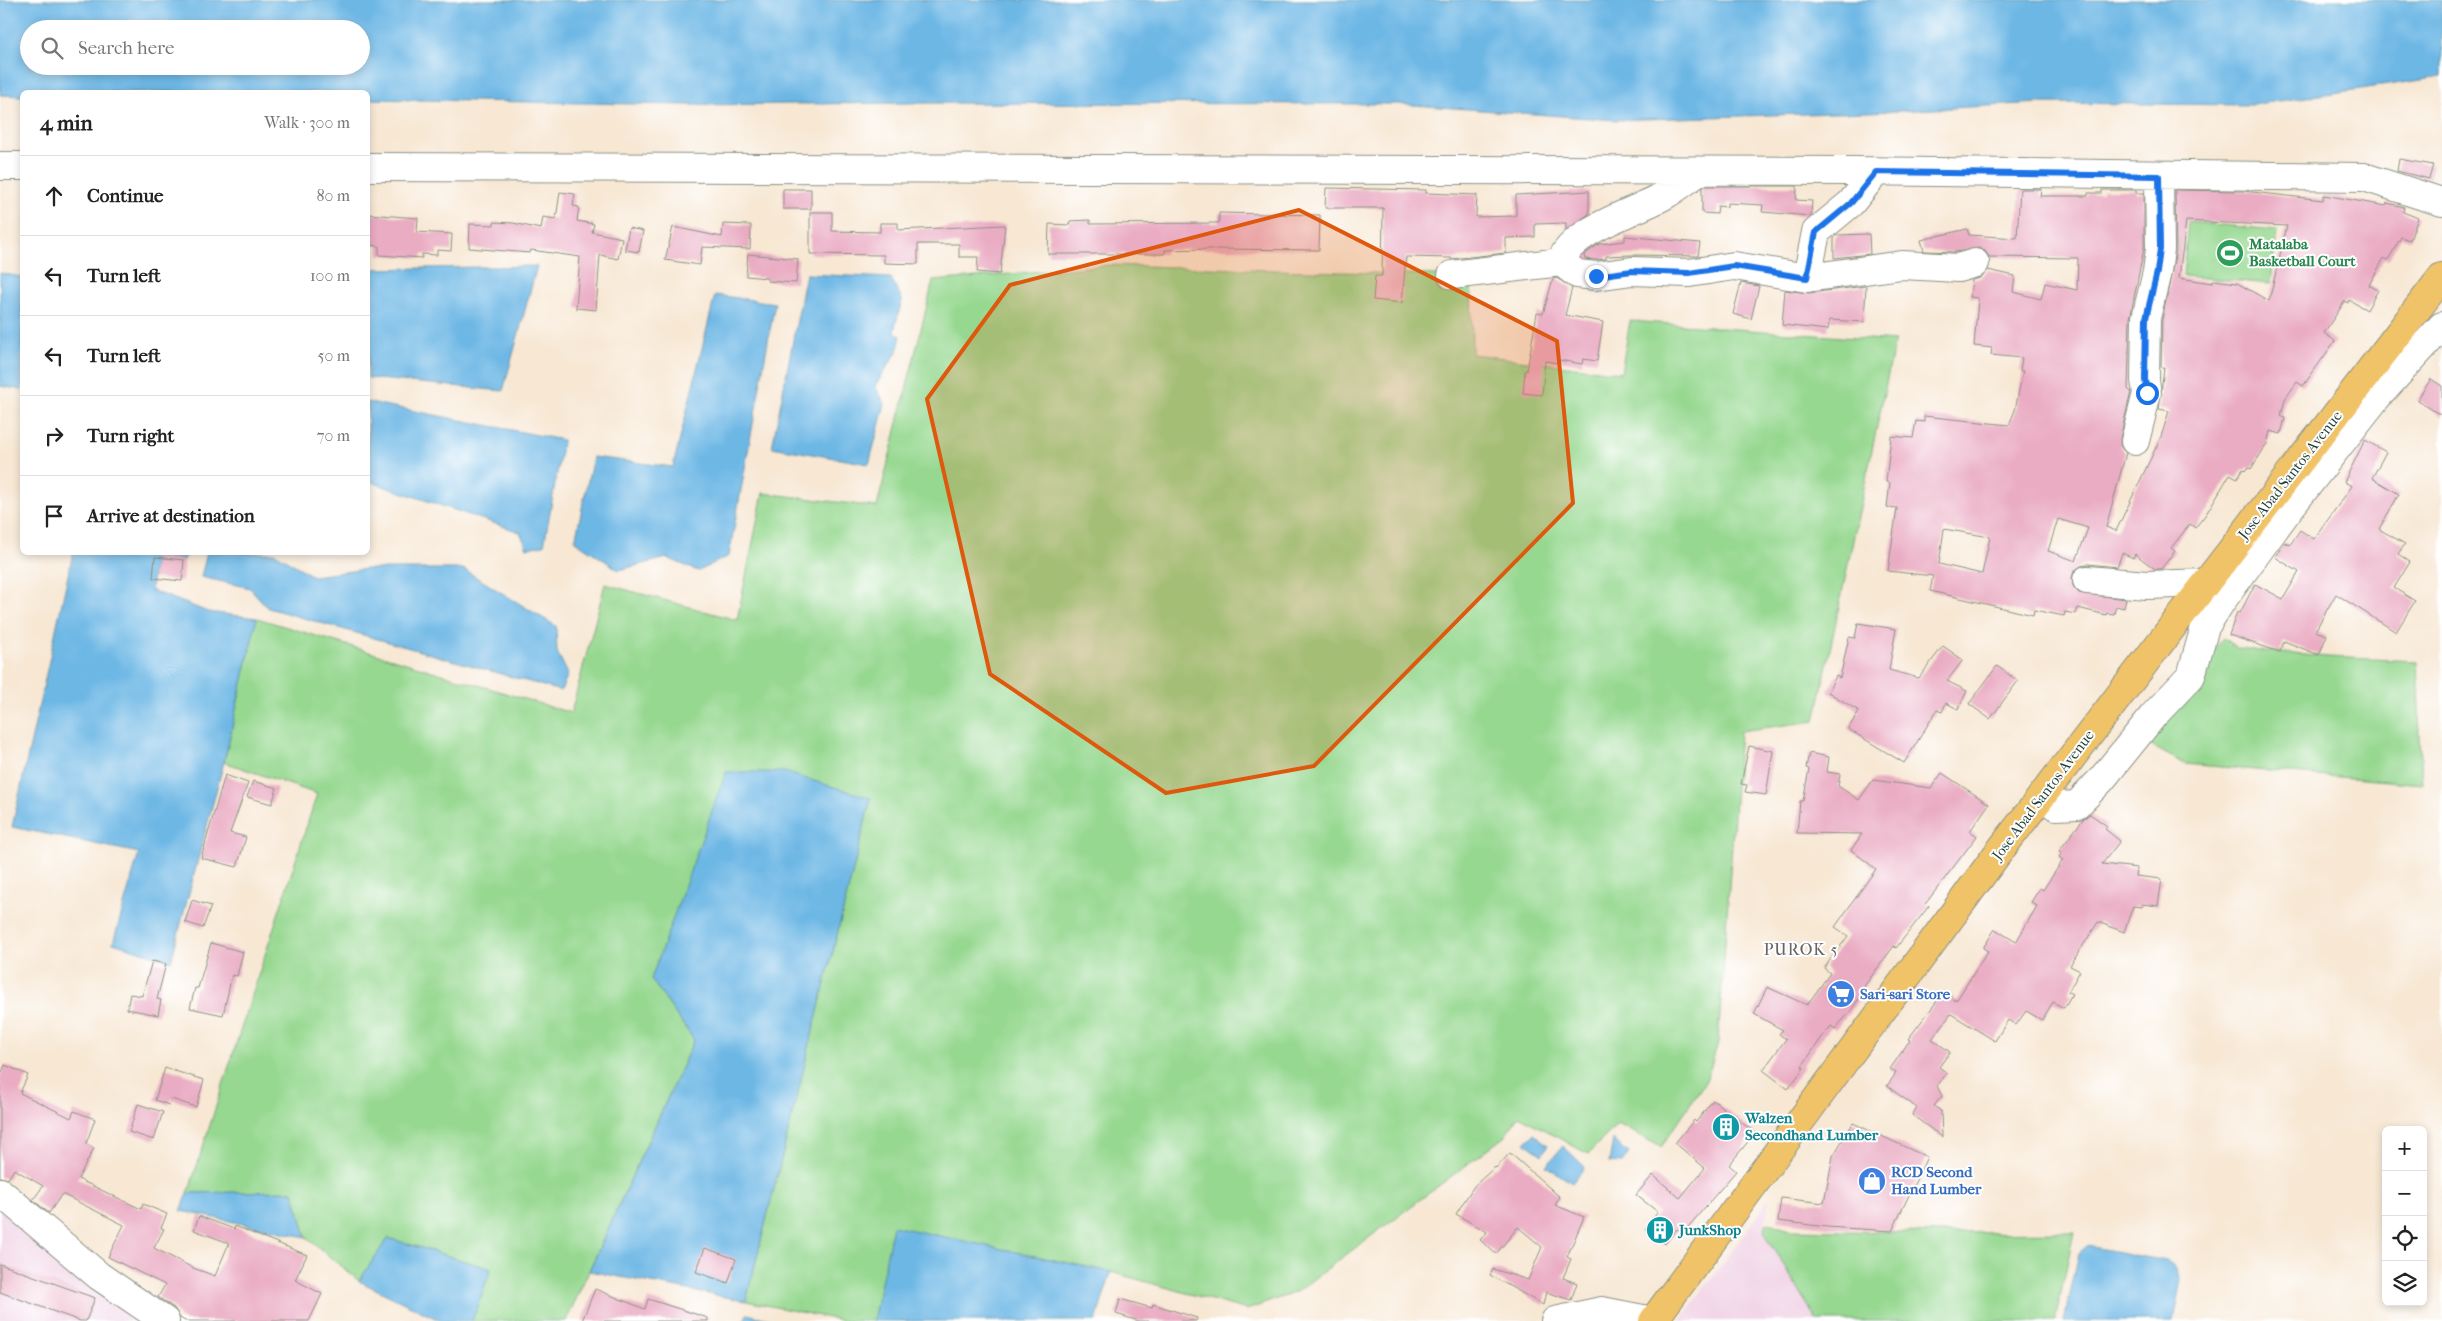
<!DOCTYPE html>
<meta charset="utf-8">
<style>
body{margin:0;font-family:"IM FELL French Canon",serif;background:#f2f2f2;color:#222}
.controls{position:absolute;right:15px;bottom:15px;display:grid;overflow:hidden;border-radius:8px;box-shadow:0 2px 8px #0003}
.controls button{width:45px;height:45px;display:grid;place-items:center;padding:0;border:0;border-bottom:1px solid #e0e0e0;background:#fff;color:#222;font:25px sans-serif}
.stop{position:absolute;width:15px;height:15px;margin:-11px;border:4px solid #1a73e8;border-radius:50%;background:#fff}
.stop.end{background:#1a73e8;border-color:#fff;box-shadow:0 1px 5px #0008}
.list{margin:0;padding:0;list-style:none}
h2{display:flex;justify-content:space-between;align-items:center;height:65px;margin:0;padding:0 20px;font-size:21px}
h2 small{font-size:16px;font-weight:400;color:#767676}
.list li{display:grid;grid-template-columns:32px 1fr auto;gap:15px;align-items:center;box-sizing:border-box;height:80px;padding:0 20px;border-top:1px solid #e0e0e0}
.list b{display:block;font-size:19px;white-space:nowrap}
.list em{font-size:16px;font-style:normal;color:#767676}
.icon{flex:none;width:28px;height:28px;fill:none;stroke:currentColor;stroke-width:2;stroke-linecap:round;stroke-linejoin:round}
.map{position:relative;flex:none;width:2442px;height:1321px;overflow:hidden}
.search{position:absolute;background:#fff;box-shadow:0 2px 8px #0003;left:20px;top:20px;width:350px;height:55px;display:flex;align-items:center;gap:12px;box-sizing:border-box;padding:0 18px;border-radius:28px;color:#767676;font-size:19px}
.panel{position:absolute;background:#fff;box-shadow:0 2px 8px #0003;left:20px;top:90px;width:350px;height:465px;border-radius:8px}
.map>svg:first-child{display:block}
.built{fill:#f0d0e4}
.green{fill:#96d890;stroke:#5a8a62}
.water{fill:#6db7e5;stroke:#467a8c;fill-rule:evenodd}
.building{fill:#eaacc3;fill-rule:evenodd}
.lines{fill:none;stroke-linecap:round;stroke-linejoin:round}
.minor-casing{stroke:#8b9284;stroke-width:30}
.highway-casing{stroke:#8b9284;stroke-width:30}
.minor{stroke:#fff;stroke-width:28}
.highway{stroke:#f1c369;stroke-width:28}
.route{stroke:#1a73e8;stroke-width:6}
.marked{fill:#de580e;fill-opacity:0.2;stroke:#de580e;stroke-width:4;stroke-linejoin:round}
.labels{text-anchor:middle;stroke-width:4;stroke-linejoin:round;paint-order:stroke}
.leisure-label{font-size:15px;font-weight:bold;fill:#27864d;stroke:#fff;text-anchor:start}
.street-label{font-size:15px;fill:#1f3d34;stroke:#fff}
.shop-label{font-size:15px;font-weight:bold;fill:#366cbe;stroke:#fff;text-anchor:start}
.culture-label{font-size:15px;font-weight:bold;fill:#0d838f;stroke:#fff;text-anchor:start}
.neighbourhood-label{font-size:16px;letter-spacing:1px;fill:#666466;stroke:#fff}
</style>
<div class="map">
<svg width="2442" height="1321" viewBox="0 0 2442 1321">
<rect width="100%" height="100%" fill="#fff"/>
<filter id="ink" filterUnits="userSpaceOnUse"><feTurbulence type="fractalNoise" baseFrequency=".02" numOctaves="2"/><feDisplacementMap in="SourceGraphic" scale="10" xChannelSelector="R" yChannelSelector="G"/><feConvolveMatrix kernelMatrix="1 2 1 2 8 2 1 2 1" color-interpolation-filters="sRGB"/></filter>
<filter id="wash" filterUnits="userSpaceOnUse"><feTurbulence type="fractalNoise" baseFrequency=".0096" numOctaves="4" result="noise"/><feDisplacementMap in="SourceGraphic" scale="20" xChannelSelector="R" yChannelSelector="G"/><feGaussianBlur stdDeviation="1.12" result="paint"/><feColorMatrix in="noise" values="0 0 0 0 0 0 0 0 0 0 0 0 0 0 0 0 0 1.4 0 .05"/><feComposite in="paint" operator="in"/></filter>
<g filter="url(#wash)">
<rect width="100%" height="100%" fill="#f7e7d3"/>
<!-- built -->
<path class="built" d="M0 1199 154 1321H0Z
M1769 1199 1764 1232 1817 1321H1681Z"/>
<!-- green -->
<path class="green" d="M2188 222 2277 230 2271 284 2183 276Z
M1109 265 1471 276 1472 354 1621 373 1630 321 1895 341 1815 721 1740 731 1718 1042 1707 1079 1661 1147 1618 1124 1588 1154 1519 1116 1504 1137 1296 1292 1247 1310 1111 1272 893 1227 873 1321H844L746 1301 871 798 651 979 694 1040 566 1321H472L491 1269 388 1238 359 1281 306 1237 293 1191 188 1193 317 794 224 762 257 618 571 713 605 584 737 620 763 493 877 507 933 281Z
M2223 638 2238 649 2327 657 2417 661 2422 784 2185 764 2142 741Z
M1767 1222 1789 1230 1950 1233 2074 1232 2055 1321H1817L1764 1232Z"/>
<!-- water -->
<path class="water" d="M0 0H2442V77L2252 105 2040 103 1899 111 1615 120 1399 104 908 103 687 105 368 99V92H22V96L0 95ZM29 29H361V66H29Z
M537 266 503 391 368 378V269Z
M0 273 22 277V390L0 386Z
M806 274 891 278 902 300 894 331 901 336 897 352 875 386 885 404 869 464 772 447Z
M715 295 775 303 729 556 698 571 667 558 619 570 575 541 593 457 673 467Z
M368 402 563 440 544 545 527 548 520 532 368 481Z
M207 552 275 553 313 576 366 569H463L556 626 557 652 568 674 561 691 268 608 250 588 201 577Z
M73 553H186L184 560 155 557 151 590 208 612 257 618 224 762 171 961 113 943 139 853 12 827Z
M726 772H784L871 798 746 1301 589 1271 694 1040 651 979Z
M1534 1134 1548 1145 1542 1155 1525 1143Z
M1613 1140 1629 1153 1622 1163 1609 1162Z
M1563 1146 1585 1167 1572 1183 1546 1166Z
M293 1191 306 1237 181 1211 188 1193Z
M893 1226 1111 1272 1096 1321H873Z
M388 1238 491 1269 472 1321H441L359 1281Z
M2087 1246 2166 1261 2174 1267 2181 1279 2173 1321H2064L2079 1253Z
M747 1314 778 1321H744Z"/>
<g id="blocks">
<!-- building -->
<path class="building" d="M2399 159 2433 165 2429 179 2397 171Z
M1705 186H1797L1796 200 1812 201 1811 216 1762 212 1763 205 1727 203V207L1718 206 1717 214 1702 213V188Z
M1326 188 1426 190V193L1477 195 1476 217 1514 216 1516 215V195L1589 191V214L1566 230V223L1535 224V237L1506 238V253L1451 259V258L1406 257 1402 303 1373 300 1375 276H1382L1383 208H1325Z
M783 189H811V209H783Z
M2020 189H2041L2040 196H2088V193H2102V190H2136V193H2144V248L2130 318 2128 389 2131 392 2120 438V446L2126 453 2106 527 2116 531 2161 437 2169 411 2159 409 2164 368 2161 367 2162 320 2176 251 2175 190 2243 191 2323 200 2324 195 2386 206 2387 203 2404 207 2403 212 2418 218 2410 240 2401 237 2388 260 2384 258 2369 285 2378 290 2367 310 2349 300 2348 303 2345 301 2324 333 2335 341 2303 386 2297 382 2285 399 2281 416 2285 418 2281 434 2270 431 2267 444 2251 469 2248 467 2245 471 2243 469 2237 478 2230 474 2206 514 2195 528 2190 524 2171 548 2175 551 2161 569H2155L2135 554 2133 558 2122 553 2117 567 2088 564 2081 566 2074 571 2072 578 2073 586 2079 593 2126 599 2124 608 2116 606 2114 614 2107 613 2106 615 2078 608 2076 614 2065 612 2064 616 2034 610 2033 615 1930 591 1933 576 1888 571 1897 508 1887 507 1890 483 1886 482 1891 436 1913 438 1916 421 1924 422V416L2009 425 2015 410 2023 371H2020L2022 358 1991 355 1992 348 1974 346 1978 300V298L1970 297 1972 280 1980 278 1988 270 2015 276 2013 292 2041 299 2045 283 2077 290 2078 258 1989 257 1985 251 1978 248 1956 252 1924 251 1921 240 1967 229 1969 235 2017 238ZM2186 221 2287 226 2269 301 2237 283 2213 280 2212 283 2179 278ZM2058 519 2088 528 2076 561 2048 551ZM1944 529 1990 537 1982 574 1939 564Z
M560 192 575 194 573 206 579 207 577 221 594 224 592 232 622 238 618 259 600 255 596 310 576 308 580 257 531 250 530 253 469 248 470 224 494 225V222L513 223 541 229 543 217 556 219Z
M810 212H832V231L880 232V223H898V230L1005 225 1000 274 977 272 978 257H959V244H918V264L884 263V255L810 254Z
M1219 213 1320 215 1319 250 1209 249 1165 250V254H1048L1049 224 1069 225 1070 221 1090 220V224L1219 223Z
M368 214 418 218 417 232 452 234 451 251 437 250V255L422 254V258L379 255V246L368 245Z
M723 224 751 225 750 249 702 247 700 265 665 260 673 227 722 237Z
M629 228 643 231 639 252 625 250Z
M1869 234 1870 254 1834 258V238L1837 235Z
M1625 236 1700 243 1698 256 1632 255 1606 256V259L1596 260 1585 259 1584 255 1599 244 1625 241Z
M748 254 798 259 796 283 767 281V278L746 276Z
M1557 278 1572 288 1565 315 1603 322 1597 361 1583 359 1582 364 1559 360 1558 363 1545 361 1542 395 1523 393 1525 370H1527L1537 313 1543 314 1553 279Z
M1741 283 1759 286 1751 319 1733 314Z
M1866 286 1864 322 1829 320 1828 330 1782 325 1785 290 1809 293Z
M2431 379 2442 386V416L2417 400Z
M2365 440 2386 452 2372 478 2399 494 2379 529 2405 544 2398 554 2410 562 2394 588 2415 601 2396 632 2336 594 2315 631 2327 635 2319 655 2284 641 2280 652 2229 635 2237 612 2240 613 2255 584 2283 599 2299 572 2275 557 2285 542 2290 545 2300 530 2314 539 2352 486 2344 482Z
M155 557 184 560 182 581 153 578Z
M1858 623 1896 629 1889 670 1919 678 1943 646 1963 660 1947 681 1967 691 1958 709 1946 703 1942 712 1937 710 1904 763 1848 729 1859 711 1828 692 1836 676 1840 678 1849 637 1855 638Z
M1997 666 2018 681 1990 719 1969 704Z
M1749 746 1773 751 1766 795 1745 792 1747 785 1741 784Z
M1809 753 1829 757 1827 772 1840 774 1838 786 1859 800 1873 780 1931 788 1942 773 1989 804 1970 831 1977 836 1926 903 1929 906 1896 948 1894 946 1865 985 1860 997 1850 1012 1835 1029 1831 1026 1825 1033 1802 1066 1804 1068 1788 1089 1763 1070 1786 1039 1779 1034 1783 1030 1754 1014 1767 987 1807 1005 1830 973 1824 968 1848 936 1835 927 1876 869 1851 850 1862 834 1797 833 1800 801H1803L1809 769 1806 768Z
M225 775 248 783 230 833 246 837 237 867 201 858Z
M253 781 277 788 272 804 247 797Z
M2090 814 2107 826 2105 829 2120 841 2102 864 2137 868 2136 876 2162 879 2158 906 2142 904V907L2133 906 2124 932 2098 922 2070 966 2080 971 2068 992 2072 994 2064 1008 2053 1002 2042 1020 2026 1011 2016 1025 2008 1020 1995 1041 1951 1014 1932 1039 1950 1052 1939 1067 1947 1073 1937 1086 1942 1096 1934 1106 1941 1111 1942 1137 1912 1115 1917 1108 1887 1086 1896 1073 1890 1069 1910 1040 1908 1039 1944 992 1956 1001 1988 951 1983 948 1995 929 2016 942 2037 906 2031 902 2040 888 2043 890 2063 860 2059 857 2062 852 2059 851 2084 818Z
M192 900 211 906 203 928 185 922Z
M211 943 243 952 237 976 232 975 223 1015 190 1008 195 988H198Z
M152 961 166 964 157 999 161 1000 158 1015 127 1009 130 994 142 996Z
M5 1065 28 1075 20 1093 71 1118 74 1111 95 1119 86 1144 94 1148 78 1179 141 1209 143 1204 167 1214 161 1228 164 1229 154 1248 193 1268 215 1276 229 1243 194 1230 199 1216 234 1229 235 1226 307 1255 295 1280 322 1294 309 1321H185L180 1318 174 1308 158 1297 165 1285 108 1257 124 1225 62 1194 49 1213 33 1200 43 1186 14 1169 8 1179 0 1177V1077Z
M165 1068 204 1080 196 1107 171 1099 169 1105 155 1100Z
M1713 1100 1755 1133 1729 1165 1736 1171 1683 1233 1677 1229 1665 1244 1645 1229 1658 1212 1636 1195 1653 1175 1680 1198 1705 1168 1675 1143 1694 1120 1696 1122Z
M138 1104 163 1112 154 1140 129 1132Z
M1853 1123 1927 1157 1892 1231 1827 1227 1778 1221 1781 1198 1824 1203 1833 1156Z
M1510 1153 1560 1197 1555 1205 1584 1217 1567 1257 1571 1259 1563 1278 1577 1283 1571 1300 1546 1292 1543 1305 1490 1275 1493 1269 1528 1280 1542 1247 1518 1227 1496 1254 1480 1240 1487 1232 1456 1214 1474 1186 1495 1167 1496 1168Z
M705 1248 736 1259 728 1283 696 1272Z
M0 1264 95 1298 86 1321H80L0 1292Z
M595 1289 645 1309 648 1299 708 1318V1321H582Z
M1120 1299 1152 1308 1153 1304 1197 1318 1196 1321H1139L1116 1314Z"/>
</g>
</g>
<g filter="url(#ink)">
<use href="#blocks" fill-opacity="0" stroke="#8b9284" stroke-width="1"/>
<g class="lines">
<defs>
<path id="minor" d="M0 166H22
M368 167 1852 171 2364 177 2442 202
M1561 262 1577 274 1596 276 1632 271 1689 273 1734 266 1807 278 1816 232 1851 203 1876 172
M1452 275 1561 262C1570 230 1638 211 1665 195 1677 188 1688 179 1700 171
M1807 278 1902 265 1958 268 1975 263
M2135 441 2147 393 2145 380 2146 318 2157 272 2160 249 2159 177
M2087 580 2147 585 2207 583
M2042 796 2056 806 2077 805 2102 779 2153 716 2191 676 2205 627 2221 602 2289 509 2377 397 2442 326
M0 1192 99 1276 165 1321
M1555 1321 1602 1311 1653 1321"/>
<path id="highway" d="M1653 1321 1998 853 2442 277"/>
</defs>
<!-- minor casing -->
<use href="#minor" class="minor-casing"/>
<!-- highway casing -->
<use href="#highway" class="highway-casing"/>
<!-- minor -->
<use href="#minor" class="minor"/>
<!-- highway -->
<use href="#highway" class="highway"/>
</g>
</g>
<g class="lines" filter="url(#ink)">
<!-- route -->
<path class="route" d="M1596 276 1632 271 1689 273 1734 266 1807 278 1816 232 1851 203 1876 172 2159 176 2160 249 2157 272 2146 318 2145 380 2147 393"/>
</g>
<!-- marked area -->
<path class="marked" d="M1299 210 1557 341 1573 503 1314 766 1166 793 990 674 927 399 1010 285Z"/>
<!-- icons -->
<defs>
<symbol id="stadium-disc" viewBox="-11 -11 22 22"><circle r="9.5" fill="#2e9e5b" stroke="#fff"/><path d="M0-5a6.5 5 0 1 0 0 10a6.5 5 0 1 0 0-10ZM-3.5-1.8h7v3.6h-7Z" fill="#fff"/></symbol>
<symbol id="supermarket-disc" viewBox="-11 -11 22 22"><circle r="9.5" fill="#3f7fe0" stroke="#fff"/><path d="M-6-5.5h2.5l.6 2H6L4.5 2H-2.5L-4.4-4H-6ZM-1.5 3.2a1.3 1.3 0 1 0 .1 0ZM3 3.2a1.3 1.3 0 1 0 .1 0Z" fill="#fff"/></symbol>
<symbol id="building-disc" viewBox="-11 -11 22 22"><circle r="9.5" fill="#0f9aa8" stroke="#fff"/><path d="M-4-6H4V6H1V3H-1V6H-4ZM-2.5-4.3h1.7v1.8h-1.7ZM.8-4.3h1.7v1.8H.8ZM-2.5-1h1.7V.8h-1.7ZM.8-1h1.7V.8H.8Z" fill="#fff"/></symbol>
<symbol id="shop-disc" viewBox="-11 -11 22 22"><circle r="9.5" fill="#3f7fe0" stroke="#fff"/><path d="M-5-2.5h2.3a2.7 3.5 0 0 1 5.4 0H5L5.5 6h-11ZM-1.5-2.5h3a1.5 2.3 0 0 0-3 0Z" fill="#fff"/></symbol>
</defs>
<g fill-rule="evenodd">
<use href="#stadium-disc" x="2214" y="237" width="32" height="32"/>
<use href="#supermarket-disc" x="1825" y="978" width="32" height="32"/>
<use href="#building-disc" x="1710" y="1111" width="32" height="32"/>
<use href="#shop-disc" x="1856" y="1165" width="32" height="32"/>
<use href="#building-disc" x="1644" y="1214" width="32" height="32"/>
</g>
<g class="labels">
<!-- leisure labels -->
<g class="leisure-label">
<text x="2249" y="249">Matalaba<tspan x="2249" dy="17">Basketball Court</tspan></text>
</g>
<!-- street labels -->
<g class="street-label">
<text transform="translate(2290 475) rotate(-52)" y="5">Jose Abad Santos Avenue</text>
<text transform="translate(2043 795) rotate(-53)" y="5">Jose Abad Santos Avenue</text>
</g>
<!-- shop labels -->
<g class="shop-label">
<text x="1860" y="999">Sari-sari Store</text>
<text x="1891" y="1177">RCD Second<tspan x="1891" dy="17">Hand Lumber</tspan></text>
</g>
<!-- culture labels -->
<g class="culture-label">
<text x="1745" y="1123">Walzen<tspan x="1745" dy="17">Secondhand Lumber</tspan></text>
<text x="1679" y="1235">JunkShop</text>
</g>
<!-- neighbourhood labels -->
<g class="neighbourhood-label">
<text x="1801" y="955">PUROK 5</text>
</g>
</g>
</svg>
<div class="controls">
<button>+</button>
<button>−</button>
<button><svg class="icon" aria-label="locate" viewBox="0 0 24 24"><circle cx="12" cy="12" r="6"/><path d="M12 2v4M12 18v4M2 12h4M18 12h4"/></svg></button>
<button><svg class="icon" aria-label="layers" viewBox="0 0 24 24"><path d="M12 4l9 5-9 5-9-5zM3 14l9 5 9-5"/></svg></button>
</div>
<div class="stop" style="left:2147px;top:393px"></div>
<div class="stop end" style="left:1596px;top:276px"></div>
<div class="search"><svg class="icon" aria-label="search" viewBox="0 0 24 24"><circle cx="10" cy="10" r="6"/><path d="M15 15l6 6"/></svg>Search here</div>
<section class="panel">
<h2>4 min<small>Walk · 300 m</small></h2>
<ul class="list">
<li><svg class="icon" aria-label="ahead" viewBox="0 0 24 24"><path d="M12 20V5M6 11l6-6 6 6"/></svg><div><b>Continue</b></div><em>80 m</em></li>
<li><svg class="icon" aria-label="left" viewBox="0 0 24 24"><path d="M17 20v-9H6M10 6l-5 5 5 5"/></svg><div><b>Turn left</b></div><em>100 m</em></li>
<li><svg class="icon" aria-label="left" viewBox="0 0 24 24"><path d="M17 20v-9H6M10 6l-5 5 5 5"/></svg><div><b>Turn left</b></div><em>50 m</em></li>
<li><svg class="icon" aria-label="right" viewBox="0 0 24 24"><path d="M7 20v-9h11M14 6l5 5-5 5"/></svg><div><b>Turn right</b></div><em>70 m</em></li>
<li><svg class="icon" aria-label="arrive" viewBox="0 0 24 24"><path d="M6 21V4h12l-3 4 3 4H6"/></svg><div><b>Arrive at destination</b></div></li>
</ul>
</section>
</div>
